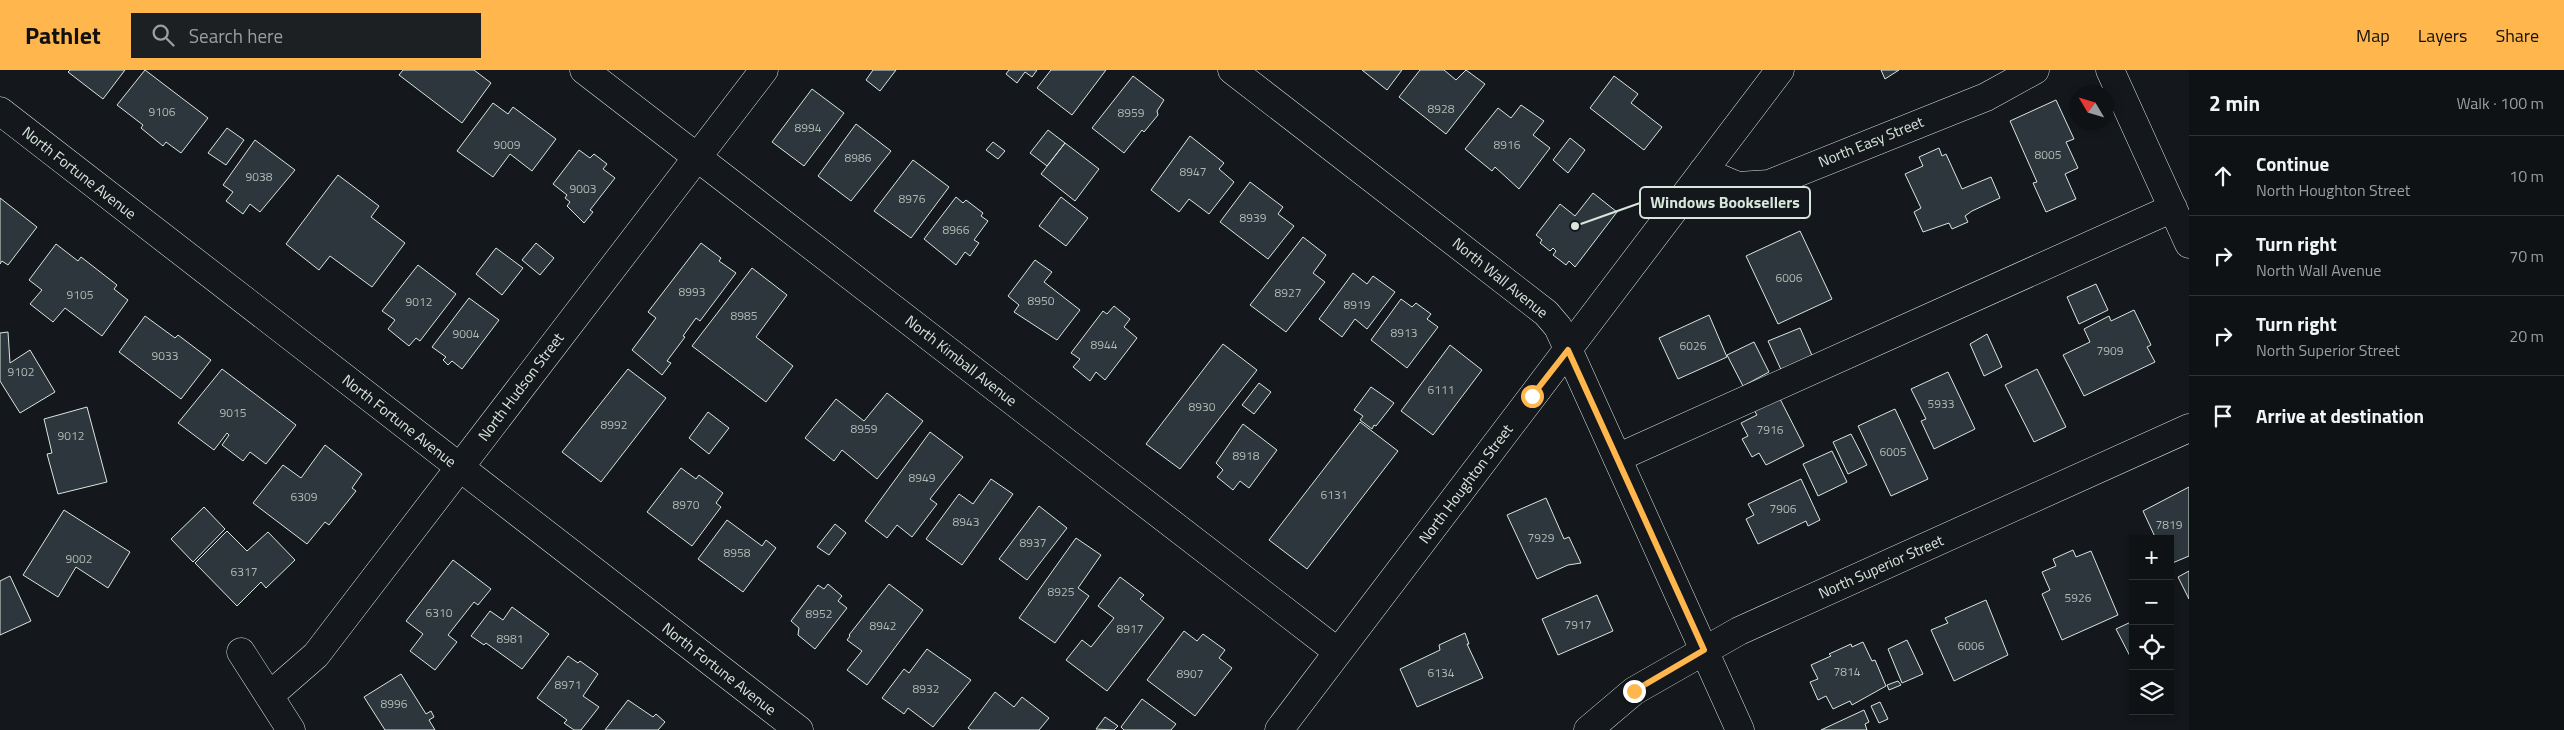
<!DOCTYPE html>
<meta charset="utf-8">
<style>
body{margin:0;font-family:"Titillium Web",sans-serif;background:#1d2022;color:#f1f3f6}
.controls{position:absolute;right:15px;bottom:15px;display:grid;overflow:hidden;border-radius:0px;box-shadow:0 2px 8px #0003}
.controls button{width:45px;height:45px;display:grid;place-items:center;padding:0;border:0;border-bottom:1px solid #2f3234;background:#0f1215;color:#f1f3f6;font:25px sans-serif}
.compass{position:absolute;left:2069px;top:15px;width:45px;height:45px;border-radius:50%;background:#0f1215;box-shadow:0 2px 8px #0003;rotate:308deg}
.stop{position:absolute;width:15px;height:15px;margin:-11px;border:4px solid #ffb74d;border-radius:50%;background:#fff}
.stop.end{background:#ffb74d;border-color:#fff;box-shadow:0 1px 5px #0008}
.list{margin:0;padding:0;list-style:none}
h2{display:flex;justify-content:space-between;align-items:center;height:65px;margin:0;padding:0 20px;font-size:21px}
h2 small{font-size:16px;font-weight:400;color:#9b9ea0}
.list li{display:grid;grid-template-columns:32px 1fr auto;gap:15px;align-items:center;box-sizing:border-box;height:80px;padding:0 20px;border-top:1px solid #2f3234}
.list b{display:block;font-size:19px;white-space:nowrap}
.list p{margin:0;font-size:16px;white-space:nowrap;color:#9b9ea0}
.list em{font-size:16px;font-style:normal;color:#9b9ea0}
.icon{flex:none;width:28px;height:28px;fill:none;stroke:currentColor;stroke-width:2;stroke-linecap:round;stroke-linejoin:round}
.map{position:relative;flex:none;width:2189px;height:660px;overflow:hidden}
header{display:flex;align-items:center;gap:30px;box-sizing:border-box;height:70px;padding:0 25px;background:#ffb74d;color:#111}
header strong{font-size:24px}
nav{display:flex;gap:28px;margin-inline-start:auto;font-size:18px}
.search{width:350px;height:45px;background:#1d2022;display:flex;align-items:center;gap:12px;box-sizing:border-box;padding:0 18px;border-radius:0px;color:#9b9ea0;font-size:19px}
main{display:flex}
aside{flex:1;background:#0f1215}
.map>svg:first-child{display:block}
.building{fill:#2c363c;stroke:#d8e6dc}
.lines{fill:none;stroke-linecap:round;stroke-linejoin:round}
.minor-casing{stroke:#d8e6dc;stroke-width:29}
.minor{stroke:#14181c;stroke-width:28}
.route{stroke:#ffb74d;stroke-width:6}
.labels{text-anchor:middle;stroke-width:4;stroke-linejoin:round;paint-order:stroke}
.number-label{font-size:12px;fill:#adbab4}
.street-label{font-size:15px;fill:#d8e6dc;stroke:#14181c}
.leader{fill:none;stroke:#d8e6dc;stroke-width:2}
.callout-dot{fill:#d8e6dc;stroke:#14181c;stroke-width:2}
.callout{fill:#14181c;stroke:#d8e6dc;stroke-width:2}
.callout-label{font-size:16px;text-anchor:middle;font-weight:bold;fill:#d8e6dc}
</style>
<header>
<strong>Pathlet</strong>
<div class="search"><svg class="icon" aria-label="search" viewBox="0 0 24 24"><circle cx="10" cy="10" r="6"/><path d="M15 15l6 6"/></svg>Search here</div>
<nav><a>Map</a><a>Layers</a><a>Share</a></nav>
</header>
<main>
<div class="map">
<svg width="2189" height="660" viewBox="0 0 2189 660">
<rect width="100%" height="100%" fill="#14181c"/>
<!-- building -->
<path class="building" d="M70 0H125L103 29 68 2Z
M145 0 208 48 181 83 166 72 163 76 141 58 143 55 117 35Z
M403 0H474L491 13 462 53 399 5Z
M873 0H896L880 21 866 10Z
M1009 0H1037L1032 7 1025 2 1017 13 1006 4Z
M1051 0H1106L1072 45 1037 18Z
M1362 0H1402L1387 20Z
M1420 0H1444L1456 10 1466 0 1485 14 1446 64 1399 27Z
M1881 0H1899L1885 9Z
M1133 6 1164 30 1157 41 1158 45 1144 62 1142 60 1124 83 1092 58Z
M1614 6 1638 24 1631 33 1662 57 1644 80 1590 38Z
M812 19 844 43 804 96 772 72Z
M2056 30 2074 69 2066 72 2078 98 2065 104 2076 129 2046 142 2033 113 2037 112 2010 51Z
M493 33 508 44 513 37 556 69 532 101 510 84 493 107 457 81Z
M1521 35 1544 51 1533 65 1550 78 1519 119 1495 97 1492 101 1465 79 1498 38 1511 48Z
M856 54 891 81 851 131 818 106Z
M227 58 244 70 226 95 208 83Z
M1048 60 1065 73 1047 96 1030 83Z
M1190 66 1224 93 1219 99 1234 112 1209 144 1189 129 1179 142 1151 120Z
M1570 68 1585 80 1568 103 1553 90Z
M255 70 295 100 260 142 250 134 243 144 226 131 233 122 223 115Z
M993 72 1005 81 998 89 986 80Z
M1065 73 1099 99 1075 131 1041 104Z
M1939 78 1942 86 1946 84 1962 119 1991 107 2000 128 1972 141 1965 146 1968 152 1952 159 1949 153 1923 162 1914 142 1921 138 1905 104 1923 96 1919 87Z
M579 80 590 88 594 84 607 94 603 99 615 108 590 140 593 142 584 153 567 136 570 132 565 128 567 125 553 114Z
M913 90 949 117 911 168 874 141Z
M338 105 379 136 371 147 405 173 372 217 330 186 319 200 286 174Z
M1250 112 1283 137 1278 144 1294 156 1268 189 1220 152Z
M1593 123 1617 142 1575 197 1569 191 1566 195 1553 185 1556 181 1553 178 1550 181 1540 173 1542 170 1536 165 1560 134 1575 146Z
M956 127 963 133 966 130 983 143 981 146 988 151 974 170 979 173 970 186 965 182 956 195 924 169Z
M1061 127 1088 148 1066 176 1039 156Z
M0 128 37 157 8 195 2 191 0 194Z
M1800 161 1832 229 1778 254 1746 186Z
M1303 167 1326 185 1313 203 1325 212 1286 262 1250 235Z
M536 173 554 188 540 205 522 190Z
M701 173 721 188 719 191 736 203 700 251 696 248 683 266 685 267 667 291 671 293 662 305 632 280 656 248 648 242Z
M56 174 78 191 81 187 117 215 114 219 128 230 102 266 65 238 53 252 30 234 42 220 29 210Z
M496 178 523 198 502 225 476 204Z
M1035 190 1052 202 1044 212 1080 240 1057 270 1014 242 1019 235 1008 226Z
M418 195 456 224 420 271 416 268 409 276 388 259 395 250 382 241Z
M752 198 787 225 756 267 793 296 766 332 692 276Z
M1353 203 1367 214 1373 206 1395 222 1367 259 1355 249 1342 267 1319 249Z
M2096 214 2108 240 2079 254 2067 227Z
M469 228 499 250 462 299 452 291 448 295 443 290 446 287 432 277Z
M1401 229 1412 237 1416 233 1431 244 1427 249 1438 257 1407 298 1371 270Z
M1114 236 1130 249 1124 257 1137 268 1105 310 1096 302 1090 311 1073 297 1080 289 1071 283 1103 241 1107 244Z
M2134 240 2151 275 2147 277 2155 292 2084 326 2063 285 2090 272 2084 259 2109 246 2111 251Z
M1709 245 1727 287 1678 309 1659 268Z
M145 246 175 268 178 265 211 290 181 329 119 282Z
M1800 258 1814 290 1783 304 1768 271Z
M8 262 10 293 30 280 55 322 20 343 0 311V263Z
M1987 264 2002 297 1984 306 1970 274Z
M1754 272 1769 302 1743 316 1727 285Z
M1223 274 1257 300 1180 399 1146 374Z
M1450 275 1482 300 1433 365 1401 341Z
M222 299 296 355 266 394 250 382 243 391 222 375 229 365 227 363 214 380 178 353Z
M628 299 666 328 601 412 562 382Z
M2037 299 2066 357 2034 372 2005 315Z
M1948 302 1975 359 1934 379 1921 351 1926 349 1911 319Z
M1259 313 1271 322 1254 344 1242 335Z
M1371 317 1394 333 1376 356 1374 355 1372 359 1360 350 1363 346 1354 340Z
M887 323 923 351 877 409 842 380 834 391 805 368 836 329 864 351Z
M1779 327 1804 376 1766 395 1759 383 1752 387 1742 369 1748 366 1741 353 1757 345 1754 340Z
M87 337 107 412 58 424 47 384 52 383 44 349Z
M1895 339 1928 409 1891 426 1858 356Z
M708 342 729 358 709 384 689 368Z
M1360 352 1398 381 1307 499 1269 470Z
M1243 354 1277 380 1249 418 1240 411 1233 420 1217 407 1223 400 1216 393Z
M930 362 963 387 930 429 937 434 912 467 897 455 887 468 865 451Z
M1851 364 1867 395 1848 404 1833 372Z
M325 375 362 404 352 418 356 421 329 455 325 452 307 474 253 433 283 395 301 408Z
M1832 381 1847 412 1818 426 1803 394Z
M681 398 696 409 699 405 723 423 716 433 721 437 692 476 647 442Z
M991 409 1013 424 962 495 926 469 959 424 973 434Z
M1801 409 1820 450 1808 456 1806 451 1758 474 1746 449 1754 445 1748 434Z
M2189 417V486L2170 494V469H2156L2143 441Z
M1546 428 1564 469 1569 467 1581 493 1568 495 1537 509 1507 445Z
M1039 436 1067 458 1027 510 999 489Z
M204 437 225 459 193 492 171 469Z
M64 440 130 482 108 518 76 497 58 527 23 505Z
M727 450 762 476 766 470 776 478 743 522 698 489Z
M835 454 846 463 829 485 817 477Z
M227 461 247 481 268 462 295 490 266 518 261 512 237 536 195 493Z
M1076 468 1101 485 1078 518 1089 526 1055 573 1019 548Z
M2073 480 2076 487 2091 481 2118 545 2062 570 2042 524 2050 520 2042 502 2056 496 2053 489Z
M453 490 491 519 478 535 474 532 448 565 457 572 435 600 410 581 423 564 406 551Z
M2189 501V529L2178 507Z
M10 506 31 551 0 565V511Z
M1120 507 1144 525 1140 529 1164 548 1107 621 1066 590 1082 570 1091 577 1114 548 1098 536Z
M828 514 842 526 838 531 847 538 815 579 798 565 799 558 791 551 818 515 824 519Z
M889 514 923 540 867 615 847 600 862 581 847 570 850 566 849 565Z
M1597 525 1613 561 1558 585 1542 549Z
M1986 530 2008 585 1954 611 1931 560 1948 553 1945 548Z
M512 537 549 564 522 599 486 573 484 575 471 566 490 541 503 550Z
M2133 551V590H2132L2116 559Z
M1184 561 1197 571 1203 564 1225 580 1219 588 1232 598 1195 646 1147 610Z
M1465 563 1469 574H1467L1483 608 1417 637 1400 599 1440 580 1439 575Z
M1907 570 1923 604 1902 613 1888 579Z
M1863 572 1872 591 1875 590 1886 616 1852 635 1850 631 1833 639 1826 626 1818 630 1810 612 1818 609 1811 595 1831 586 1829 584 1851 574 1852 577Z
M927 579 971 610 933 657 908 638 904 644 882 628 904 599 909 603Z
M568 586 578 593 580 591 598 604 583 626 599 637 581 660H574L564 653 567 650 537 628Z
M401 604 426 644 431 641 434 647 429 650 435 660H385L364 627Z
M1898 611 1901 615 1889 620 1887 615Z
M995 622 1014 637 1022 627 1049 648 1039 660H971L968 658Z
M1142 629 1176 654 1171 660H1124L1121 657Z
M628 630 653 647 656 644 665 652 658 660H605Z
M1880 632 1888 649 1879 653 1871 636Z
M1864 640 1869 652 1865 654 1867 660H1821Z
M1105 647 1118 656 1114 660 1096 659Z"/>
<g class="lines">
<defs>
<path id="minor" d="M584 0 1338 582
M1232 0 1546 243 1558 257 1740 660
M2110 0 2189 174
M0 41 799 660
M1703 101 1738 116 1769 114 1986 27 2035 0
M1617 388 2173 138
M241 582 291 660
M269 626 316 585 764 0
M1279 660 1780 0
M1588 660 1634 621 1739 561 2189 358"/>
</defs>
<!-- minor casing -->
<use href="#minor" class="minor-casing"/>
<!-- minor -->
<use href="#minor" class="minor"/>
</g>
<g class="lines">
<!-- route -->
<path class="route" d="M1532 326 1568 280 1704 580 1634 621"/>
</g>
<g class="labels">
<!-- number labels -->
<g class="number-label">
<text x="1441" y="43">8928</text>
<text x="162" y="46">9106</text>
<text x="1131" y="47">8959</text>
<text x="808" y="62">8994</text>
<text x="507" y="79">9009</text>
<text x="1507" y="79">8916</text>
<text x="2048" y="89">8005</text>
<text x="858" y="92">8986</text>
<text x="1193" y="106">8947</text>
<text x="259" y="111">9038</text>
<text x="583" y="123">9003</text>
<text x="912" y="133">8976</text>
<text x="1253" y="152">8939</text>
<text x="956" y="164">8966</text>
<text x="1789" y="212">6006</text>
<text x="692" y="226">8993</text>
<text x="1288" y="227">8927</text>
<text x="80" y="229">9105</text>
<text x="1041" y="235">8950</text>
<text x="419" y="236">9012</text>
<text x="1357" y="239">8919</text>
<text x="744" y="250">8985</text>
<text x="1404" y="267">8913</text>
<text x="466" y="268">9004</text>
<text x="1104" y="279">8944</text>
<text x="1693" y="280">6026</text>
<text x="2110" y="285">7909</text>
<text x="165" y="290">9033</text>
<text x="21" y="306">9102</text>
<text x="1441" y="324">6111</text>
<text x="1941" y="338">5933</text>
<text x="1202" y="341">8930</text>
<text x="233" y="347">9015</text>
<text x="614" y="359">8992</text>
<text x="864" y="363">8959</text>
<text x="1770" y="364">7916</text>
<text x="71" y="370">9012</text>
<text x="1893" y="386">6005</text>
<text x="1246" y="390">8918</text>
<text x="922" y="412">8949</text>
<text x="1334" y="429">6131</text>
<text x="304" y="431">6309</text>
<text x="686" y="439">8970</text>
<text x="1783" y="443">7906</text>
<text x="966" y="456">8943</text>
<text x="2169" y="459">7819</text>
<text x="1541" y="472">7929</text>
<text x="1033" y="477">8937</text>
<text x="737" y="487">8958</text>
<text x="79" y="493">9002</text>
<text x="244" y="506">6317</text>
<text x="1061" y="526">8925</text>
<text x="2078" y="532">5926</text>
<text x="439" y="547">6310</text>
<text x="819" y="548">8952</text>
<text x="1578" y="559">7917</text>
<text x="883" y="560">8942</text>
<text x="1130" y="563">8917</text>
<text x="510" y="573">8981</text>
<text x="1971" y="580">6006</text>
<text x="1847" y="606">7814</text>
<text x="1441" y="607">6134</text>
<text x="1190" y="608">8907</text>
<text x="568" y="619">8971</text>
<text x="926" y="623">8932</text>
<text x="394" y="638">8996</text>
</g>
<!-- street labels -->
<g class="street-label">
<text transform="translate(1871 72) rotate(-22)" y="5">North Easy Street</text>
<text transform="translate(79 103) rotate(38)" y="5">North Fortune Avenue</text>
<text transform="translate(1500 208) rotate(39)" y="5">North Wall Avenue</text>
<text transform="translate(961 291) rotate(38)" y="5">North Kimball Avenue</text>
<text transform="translate(521 317) rotate(-53)" y="5">North Hudson Street</text>
<text transform="translate(399 351) rotate(38)" y="5">North Fortune Avenue</text>
<text transform="translate(1466 414) rotate(-53)" y="5">North Houghton Street</text>
<text transform="translate(1881 497) rotate(-24)" y="5">North Superior Street</text>
<text transform="translate(719 599) rotate(38)" y="5">North Fortune Avenue</text>
</g>
</g>
<!-- callouts -->
<path class="leader" d="M1575 156L1640 133"/>
<circle class="callout-dot" cx="1575" cy="156" r="5"/>
<rect class="callout" x="1640" y="117" width="170" height="31" rx="5"/>
<g class="callout-label">
<text x="1725" y="138">Windows Booksellers</text>
</g>
</svg>
<div class="controls">
<button>+</button>
<button>−</button>
<button><svg class="icon" aria-label="locate" viewBox="0 0 24 24"><circle cx="12" cy="12" r="6"/><path d="M12 2v4M12 18v4M2 12h4M18 12h4"/></svg></button>
<button><svg class="icon" aria-label="layers" viewBox="0 0 24 24"><path d="M12 4l9 5-9 5-9-5zM3 14l9 5 9-5"/></svg></button>
</div>
<svg class="compass" viewBox="-18 -18 36 36"><path d="M0-13l5 13h-10z" fill="#e53935"/><path d="M0 13l5-13h-10z" fill="#9b9ea0"/></svg>
<div class="stop" style="left:1532px;top:326px"></div>
<div class="stop end" style="left:1634px;top:621px"></div>
</div>
<aside>
<h2>2 min<small>Walk · 100 m</small></h2>
<ul class="list">
<li><svg class="icon" aria-label="ahead" viewBox="0 0 24 24"><path d="M12 20V5M6 11l6-6 6 6"/></svg><div><b>Continue</b><p>North Houghton Street</p></div><em>10 m</em></li>
<li><svg class="icon" aria-label="right" viewBox="0 0 24 24"><path d="M7 20v-9h11M14 6l5 5-5 5"/></svg><div><b>Turn right</b><p>North Wall Avenue</p></div><em>70 m</em></li>
<li><svg class="icon" aria-label="right" viewBox="0 0 24 24"><path d="M7 20v-9h11M14 6l5 5-5 5"/></svg><div><b>Turn right</b><p>North Superior Street</p></div><em>20 m</em></li>
<li><svg class="icon" aria-label="arrive" viewBox="0 0 24 24"><path d="M6 21V4h12l-3 4 3 4H6"/></svg><div><b>Arrive at destination</b></div></li>
</ul>
</aside>
</main>
